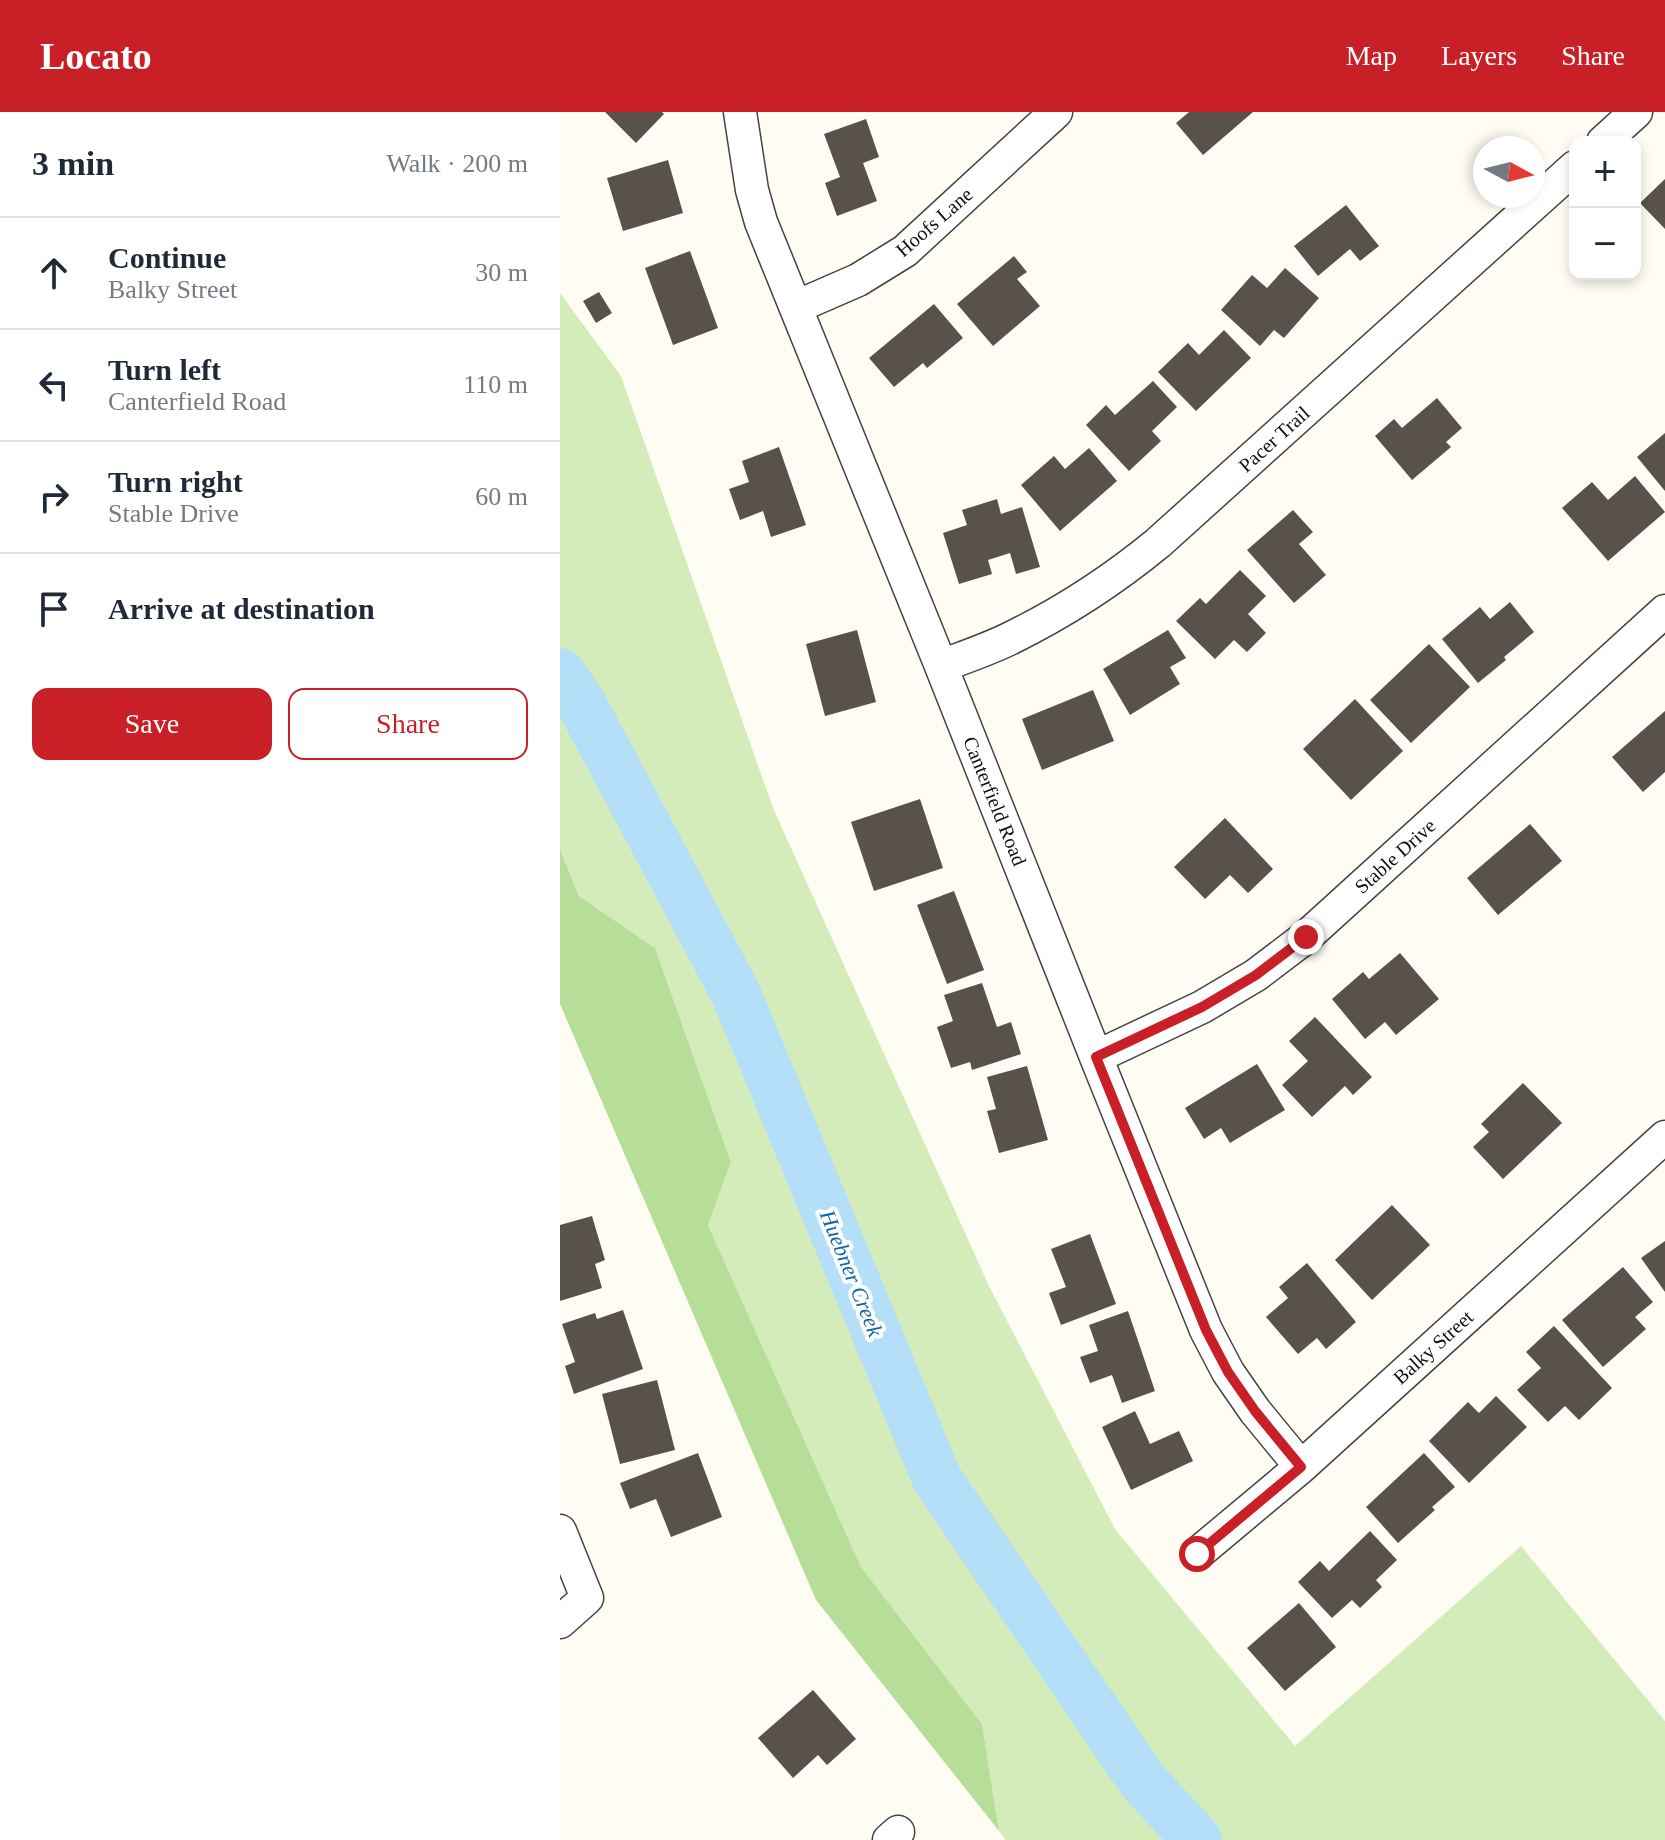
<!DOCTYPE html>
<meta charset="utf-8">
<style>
body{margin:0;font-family:Georgia,serif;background:#f2f2f3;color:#1f2937}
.controls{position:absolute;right:24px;top:24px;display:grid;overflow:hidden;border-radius:16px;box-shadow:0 4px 12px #0003}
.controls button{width:72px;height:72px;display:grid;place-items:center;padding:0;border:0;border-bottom:2px solid #e0e1e3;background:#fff;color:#1f2937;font:40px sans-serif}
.compass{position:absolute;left:913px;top:24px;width:72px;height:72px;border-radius:50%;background:#fff;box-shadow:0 4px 12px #0003;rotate:97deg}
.stop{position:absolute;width:24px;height:24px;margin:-18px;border:6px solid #c91f26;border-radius:50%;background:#fff}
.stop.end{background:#c91f26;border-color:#fff;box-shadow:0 2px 8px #0008}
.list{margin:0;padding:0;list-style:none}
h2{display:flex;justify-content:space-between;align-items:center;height:104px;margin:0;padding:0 32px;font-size:34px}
h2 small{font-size:26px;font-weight:400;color:#747a83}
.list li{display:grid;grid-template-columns:52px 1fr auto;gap:24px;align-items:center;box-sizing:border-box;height:112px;padding:0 32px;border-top:2px solid #e0e1e3}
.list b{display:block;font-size:30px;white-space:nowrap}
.list p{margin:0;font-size:26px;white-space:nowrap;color:#747a83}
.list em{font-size:26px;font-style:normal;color:#747a83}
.actions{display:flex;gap:16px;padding:24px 32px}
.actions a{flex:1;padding:18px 0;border:2px solid #c91f26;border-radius:16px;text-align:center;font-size:28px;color:#c91f26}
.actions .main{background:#c91f26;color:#fff}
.icon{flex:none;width:44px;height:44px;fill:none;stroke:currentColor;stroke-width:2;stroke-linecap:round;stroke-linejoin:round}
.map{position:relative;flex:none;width:1105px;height:1728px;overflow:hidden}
header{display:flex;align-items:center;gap:48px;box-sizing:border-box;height:112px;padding:0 40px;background:#c91f26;color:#fff}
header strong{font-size:38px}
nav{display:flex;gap:44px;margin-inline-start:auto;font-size:28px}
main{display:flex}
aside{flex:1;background:#fff}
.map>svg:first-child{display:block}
.green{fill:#d3ecba}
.forest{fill:#b7de98}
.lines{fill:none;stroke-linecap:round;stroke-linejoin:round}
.river{stroke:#b5dff9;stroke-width:50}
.building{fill:#59514c}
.minor-casing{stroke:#434343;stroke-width:35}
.minor{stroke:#fff;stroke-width:32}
.route{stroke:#c91f26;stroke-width:10}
.labels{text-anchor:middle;stroke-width:8;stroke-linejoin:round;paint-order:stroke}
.street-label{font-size:20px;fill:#101010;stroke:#fff}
.water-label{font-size:22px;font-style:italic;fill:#16a;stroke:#fff}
</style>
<header>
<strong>Locato</strong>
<nav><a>Map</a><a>Layers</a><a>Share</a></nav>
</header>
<main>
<aside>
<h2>3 min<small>Walk · 200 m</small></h2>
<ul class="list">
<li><svg class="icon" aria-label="ahead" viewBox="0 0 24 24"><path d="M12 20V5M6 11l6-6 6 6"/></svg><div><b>Continue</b><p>Balky Street</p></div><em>30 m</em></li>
<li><svg class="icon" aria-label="left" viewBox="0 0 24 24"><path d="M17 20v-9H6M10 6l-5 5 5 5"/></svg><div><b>Turn left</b><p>Canterfield Road</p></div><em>110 m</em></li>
<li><svg class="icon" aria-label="right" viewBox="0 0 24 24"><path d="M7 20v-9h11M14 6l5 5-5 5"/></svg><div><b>Turn right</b><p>Stable Drive</p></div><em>60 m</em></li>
<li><svg class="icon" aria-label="arrive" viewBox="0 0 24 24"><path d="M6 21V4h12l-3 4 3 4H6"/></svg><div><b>Arrive at destination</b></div></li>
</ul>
<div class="actions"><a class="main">Save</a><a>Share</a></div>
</aside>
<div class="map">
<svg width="1105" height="1728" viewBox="0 0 1105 1728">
<rect width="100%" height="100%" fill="#fffdf3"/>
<!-- green -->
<path class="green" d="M0 181 61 264 213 696 429 1174 555 1417 735 1634 961 1434 1105 1609V1728H446L439 1719 422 1612 301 1455 148 1113 171 1050 95 836 19 784 0 737Z"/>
<!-- forest -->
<path class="forest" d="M0 737 19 784 95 836 171 1050 148 1113 301 1455 422 1612 439 1719 256 1488 0 892Z"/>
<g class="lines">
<!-- river -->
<path class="river" d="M0 561 22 593 176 882 377 1367 582 1668 637 1728"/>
</g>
<!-- building -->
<path class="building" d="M45 0H102L104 2 76 31Z
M629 0H693L643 43 616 11Z
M306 7 319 45 303 51 317 89 277 104 265 71 280 65 264 22Z
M108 48 123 101 63 119 47 66Z
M1105 67V117L1080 91Z
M786 93 819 134 800 149 790 137 758 164 734 134Z
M130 139 158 216 113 233 85 156Z
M454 144 467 160 457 167 480 194 433 234 397 192Z
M725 156 759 186 724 226 714 218 700 234 661 198 692 163 707 176Z
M39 180 52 201 36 211 23 189Z
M374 192 403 226 367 256 363 251 334 275 309 246Z
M664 218 691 246 636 299 598 260 628 231 639 243Z
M593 269 617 295 592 319 601 329 569 359 526 313 546 293 555 303Z
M877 286 902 316 886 330 891 335 852 368 815 324 834 307 842 316Z
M1105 321V379L1077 345Z
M219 335 246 413 211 425 203 399 180 408 169 377 189 370 182 349Z
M529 336 557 369 500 419 461 373 494 344 505 357Z
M1075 364 1105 400 1048 449 1002 396 1032 370 1048 388Z
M437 387 441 402 462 395 480 455 456 462 450 441 428 448 432 462 399 472 383 421 407 413 402 398Z
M733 398 753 420 739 432 766 463 734 491 687 438Z
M680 458 706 484 688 502 706 521 687 540 674 528 655 547 616 509 640 486 646 492Z
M950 490 974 520 944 545 946 548 918 571 882 527 920 495 930 507Z
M297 518 316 590 265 604 246 532Z
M608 518 626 546 610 555 620 572 570 603 543 557Z
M869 532 910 575 851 631 810 588Z
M533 578 554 629 482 658 462 607Z
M795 587 843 639 791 688 743 637Z
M1105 599V660L1083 680 1052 645Z
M360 687 383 756 314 779 291 710Z
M665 706 713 757 688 781 670 763 645 787 614 755Z
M970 712 1002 749 938 803 907 766Z
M394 779 424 858 387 872 357 793Z
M840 841 879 887 836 923 825 910 805 927 772 887 803 860 809 867Z
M422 871 437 915 451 910 461 942 412 958 410 950 391 956 377 915 393 909 384 883Z
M755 905 812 965 793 983 785 974 752 1005 722 973 748 949 729 929Z
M697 952 725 998 670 1031 661 1016 644 1027 625 996Z
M467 954 488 1028 439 1041 427 999 436 997 427 965Z
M963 971 1002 1011 943 1067 913 1035 929 1020 921 1012Z
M832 1093 870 1133 812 1188 775 1148Z
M32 1104 45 1148 35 1152 42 1176 0 1189V1113Z
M530 1122 556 1192 501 1213 489 1181 506 1175 491 1137Z
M1105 1129V1180L1081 1146Z
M747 1151 796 1210 766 1237 757 1226 738 1242 706 1205 728 1186 719 1175Z
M1063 1155 1093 1190 1075 1205 1086 1217 1043 1255 1002 1208Z
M63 1198 83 1257 14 1282 5 1254 15 1250 2 1212 35 1201 37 1207Z
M568 1199 595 1279 562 1291 552 1263 530 1271 520 1245 538 1239 529 1213Z
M994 1214 1052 1276 1019 1308 1005 1294 988 1310 957 1278 981 1256 966 1240Z
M97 1268 115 1338 60 1352 42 1282Z
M936 1284 967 1315 909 1371 869 1329 908 1290 919 1301Z
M575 1299 590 1332 619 1319 633 1349 571 1378 542 1315Z
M138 1341 162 1405 111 1425 96 1387 70 1397 60 1371Z
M864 1341 895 1375 872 1395 875 1398 838 1431 806 1395Z
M810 1419 837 1448 816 1468 822 1475 800 1496 792 1488 772 1506 738 1470 760 1449 769 1459Z
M739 1491 776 1535 725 1579 687 1536Z
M253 1578 296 1627 267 1653 258 1643 233 1666 198 1626Z"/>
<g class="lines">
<defs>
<path id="minor" d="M180 0 192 78 201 110 381 554 536 945 646 1218 668 1260 695 1299 741 1355
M1043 30 1076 0
M236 195 298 168 345 139 496 0
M381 554C405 545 429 537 451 526 504 500 553 468 598 431L1015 55
M536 945 642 895 696 863 746 825 1105 499
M0 1419 27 1486 0 1510
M637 1442 741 1355 1105 1025
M329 1728 338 1720"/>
</defs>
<!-- minor casing -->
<use href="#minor" class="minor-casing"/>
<!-- minor -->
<use href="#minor" class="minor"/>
</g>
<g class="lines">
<!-- route -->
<path class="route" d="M637 1442 741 1355 695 1299 668 1260 646 1218 536 945 642 895 696 863 746 825"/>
</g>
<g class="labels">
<!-- street labels -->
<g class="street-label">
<text transform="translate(374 110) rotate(-41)" y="7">Hoofs Lane</text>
<text transform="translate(714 327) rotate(-42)" y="7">Pacer Trail</text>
<text transform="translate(435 689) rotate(68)" y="7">Canterfield Road</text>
<text transform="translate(835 744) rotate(-42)" y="7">Stable Drive</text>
<text transform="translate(873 1235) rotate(-42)" y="7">Balky Street</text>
</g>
<!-- water labels -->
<g class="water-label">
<text transform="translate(292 1161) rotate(68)" y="8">Huebner Creek</text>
</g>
</g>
</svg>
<div class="controls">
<button>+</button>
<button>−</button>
</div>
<svg class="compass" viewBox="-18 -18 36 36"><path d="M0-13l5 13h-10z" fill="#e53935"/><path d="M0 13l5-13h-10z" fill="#747a83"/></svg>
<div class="stop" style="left:637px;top:1442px"></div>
<div class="stop end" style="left:746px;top:825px"></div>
</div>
</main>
